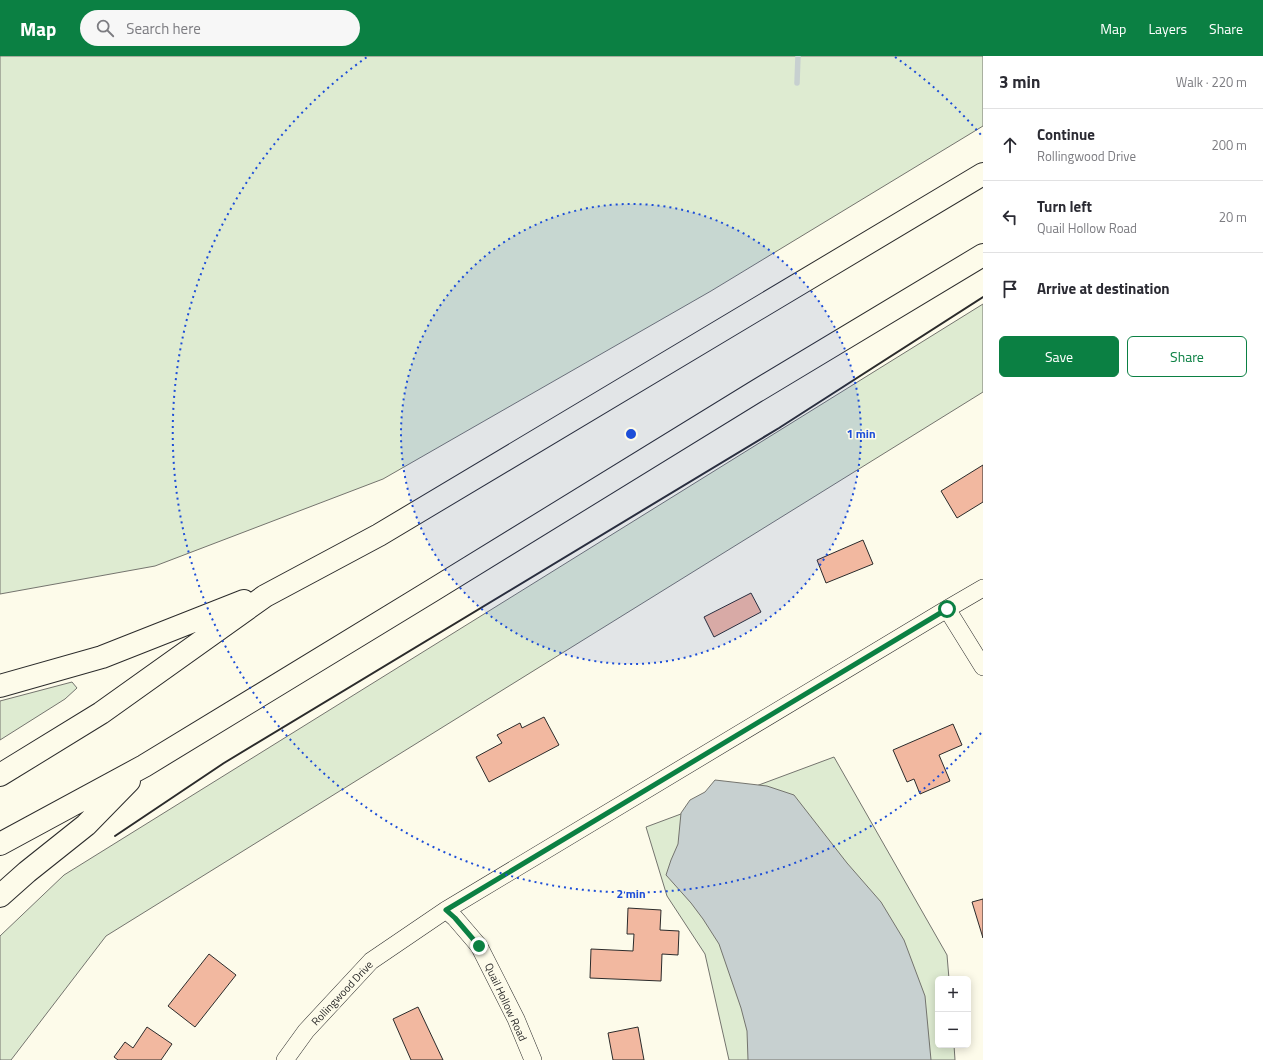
<!DOCTYPE html>
<meta charset="utf-8">
<style>
body{margin:0;font-family:"Titillium Web",sans-serif;background:#f7f7f7;color:#2b2b33}
.controls{position:absolute;right:12px;bottom:12px;display:grid;overflow:hidden;border-radius:6px;box-shadow:0 2px 10px #0003}
.controls button{width:36px;height:36px;display:grid;place-items:center;padding:0;border:0;border-bottom:1px solid #e1e1e2;background:#fff;color:#2b2b33;font:20px sans-serif}
.stop{position:absolute;width:12px;height:12px;margin:-9px;border:3px solid #0b8043;border-radius:50%;background:#fff}
.stop.end{background:#0b8043;border-color:#fff;box-shadow:0 1px 4px #0008}
.list{margin:0;padding:0;list-style:none}
h2{display:flex;justify-content:space-between;align-items:center;height:52px;margin:0;padding:0 16px;font-size:17px}
h2 small{font-size:13px;font-weight:400;color:#7c7c81}
.list li{display:grid;grid-template-columns:26px 1fr auto;gap:12px;align-items:center;box-sizing:border-box;height:72px;padding:0 16px;border-top:1px solid #e1e1e2}
.list b{display:block;font-size:15px;white-space:nowrap}
.list p{margin:0;font-size:13px;white-space:nowrap;color:#7c7c81}
.list em{font-size:13px;font-style:normal;color:#7c7c81}
.actions{display:flex;gap:8px;padding:12px 16px}
.actions a{flex:1;padding:9px 0;border:1px solid #0b8043;border-radius:6px;text-align:center;font-size:14px;color:#0b8043}
.actions .main{background:#0b8043;color:#fff}
.icon{flex:none;width:22px;height:22px;fill:none;stroke:currentColor;stroke-width:2;stroke-linecap:round;stroke-linejoin:round}
.map{position:relative;flex:none;width:983px;height:1004px;overflow:hidden}
header{display:flex;align-items:center;gap:24px;box-sizing:border-box;height:56px;padding:0 20px;background:#0b8043;color:#fff}
header strong{font-size:19px}
nav{display:flex;gap:22px;margin-inline-start:auto;font-size:14px}
.search{width:280px;height:36px;background:#f7f7f7;display:flex;align-items:center;gap:10px;box-sizing:border-box;padding:0 14px;border-radius:22px;color:#7c7c81;font-size:15px}
main{display:flex}
aside{flex:1;background:#fff}
.map>svg:first-child{display:block}
.green{fill:#deebd1;stroke:#74746e}
.water{fill:#c7d0d0;stroke:#74746e}
.lines{fill:none;stroke-linecap:round;stroke-linejoin:round}
.stream{stroke:#c7d0d0;stroke-width:5.5}
.building{fill:#f2b8a0;stroke:#2b2b2b}
.street-casing{stroke:#2b2b2b;stroke-width:18}
.highway-casing{stroke:#2b2b2b;stroke-width:24}
.street{stroke:#fdfbea;stroke-width:17}
.highway{stroke:#fdfbea;stroke-width:22}
.wall{stroke:#2b2b2b;stroke-width:2}
.route{stroke:#0b8043;stroke-width:5}
.ring{fill:none;stroke:#1d4ed8;stroke-width:2;stroke-dasharray:2 4}
.labels{text-anchor:middle;stroke-width:3;stroke-linejoin:round;paint-order:stroke}
.street-label{font-size:11px;fill:#2b2b2b;stroke:#fdfbea}
.centre{fill:#1d4ed8;stroke:#fdfbea;stroke-width:2}
.ring-label{font-size:12px;text-anchor:middle;font-weight:bold;fill:#1d4ed8;stroke:#fdfbea;stroke-width:3;stroke-linejoin:round;paint-order:stroke}
</style>
<header>
<strong>Map</strong>
<div class="search"><svg class="icon" aria-label="search" viewBox="0 0 24 24"><circle cx="10" cy="10" r="6"/><path d="M15 15l6 6"/></svg>Search here</div>
<nav><a>Map</a><a>Layers</a><a>Share</a></nav>
</header>
<main>
<div class="map">
<svg width="983" height="1004" viewBox="0 0 983 1004">
<rect width="100%" height="100%" fill="#fdfbea"/>
<!-- green -->
<path class="green" d="M0 0H983V70L711 235 383 423 155 510 0 538Z
M983 248V336L106 880 11 1004H0V880L64 819Z
M72 626 77 632 65 643 0 684V645Z
M834 701 947 899 949 923H938V989H954L955 1004H729L705 898 667 840 646 771Z"/>
<!-- water -->
<path class="water" d="M715 724 767 730 794 739 847 807 881 846 904 884 925 940 931 1004H748L747 975 741 952 719 888 703 863 691 847 666 819 671 804 678 788 681 757 690 744 705 736Z"/>
<g class="lines">
<!-- stream -->
<path class="stream" d="M797 27 798 0"/>
</g>
<!-- building -->
<path class="building" d="M983 409V446L957 462 941 435Z
M863 484 873 508 826 527 817 504Z
M751 537 761 556 714 581 704 561Z
M544 661 559 689 489 726 476 701 502 687 497 679 520 667 522 672Z
M953 668 962 689 939 699 950 725 920 738 914 723 907 726 893 694Z
M983 843V882L972 846Z
M628 852 661 854 660 874 679 875 678 899 662 898 661 925 590 922 591 893 633 895 634 878H627Z
M209 898 236 919 195 971 168 950Z
M418 951 443 1004H411L393 963Z
M147 971 172 988 161 1004H118L114 1001 125 986 133 992Z
M638 971 644 1004H613L608 977Z"/>
<g class="lines">
<defs>
<path id="street" d="M947 553 983 611
M446 854 455 862 479 890 516 963 533 1004
M285 1004 306 975 371 905 446 854 947 553 983 532"/>
<path id="highway" d="M0 630 102 601 244 545
M0 719 101 657 265 540 379 479 983 118
M0 788 144 710 433 534 755 336 983 199
M0 840 27 816 86 769 129 725"/>
</defs>
<!-- street casing -->
<use href="#street" class="street-casing"/>
<!-- highway casing -->
<use href="#highway" class="highway-casing"/>
<!-- street -->
<use href="#street" class="street"/>
<!-- highway -->
<use href="#highway" class="highway"/>
<!-- wall -->
<path class="wall" d="M115 780 224 707 779 372 983 241"/>
</g>
<g class="lines">
<!-- route -->
<path class="route" d="M479 890 455 862 446 854 947 553"/>
</g>
<!-- distance rings -->
<circle cx="631" cy="378" r="230" fill="#1d4ed8" fill-opacity=".12"/>
<g class="ring">
<circle cx="631" cy="378" r="230"/>
<path d="M981 677A460 460 0 1 1 367 1M895 1A460 460 0 0 1 981 79"/>
</g>
<g class="labels">
<!-- street labels -->
<g class="street-label">
<text transform="translate(342 937) rotate(-47)" y="4">Rollingwood Drive</text>
<text transform="translate(506 946) rotate(65)" y="4">Quail Hollow Road</text>
</g>
</g>
<circle cx="631" cy="378" r="6" class="centre"/>
<g class="ring-label">
<text x="861" y="382">1 min</text>
<text x="631" y="842">2 min</text>
</g>
</svg>
<div class="controls">
<button>+</button>
<button>−</button>
</div>
<div class="stop" style="left:947px;top:553px"></div>
<div class="stop end" style="left:479px;top:890px"></div>
</div>
<aside>
<h2>3 min<small>Walk · 220 m</small></h2>
<ul class="list">
<li><svg class="icon" aria-label="ahead" viewBox="0 0 24 24"><path d="M12 20V5M6 11l6-6 6 6"/></svg><div><b>Continue</b><p>Rollingwood Drive</p></div><em>200 m</em></li>
<li><svg class="icon" aria-label="left" viewBox="0 0 24 24"><path d="M17 20v-9H6M10 6l-5 5 5 5"/></svg><div><b>Turn left</b><p>Quail Hollow Road</p></div><em>20 m</em></li>
<li><svg class="icon" aria-label="arrive" viewBox="0 0 24 24"><path d="M6 21V4h12l-3 4 3 4H6"/></svg><div><b>Arrive at destination</b></div></li>
</ul>
<div class="actions"><a class="main">Save</a><a>Share</a></div>
</aside>
</main>
